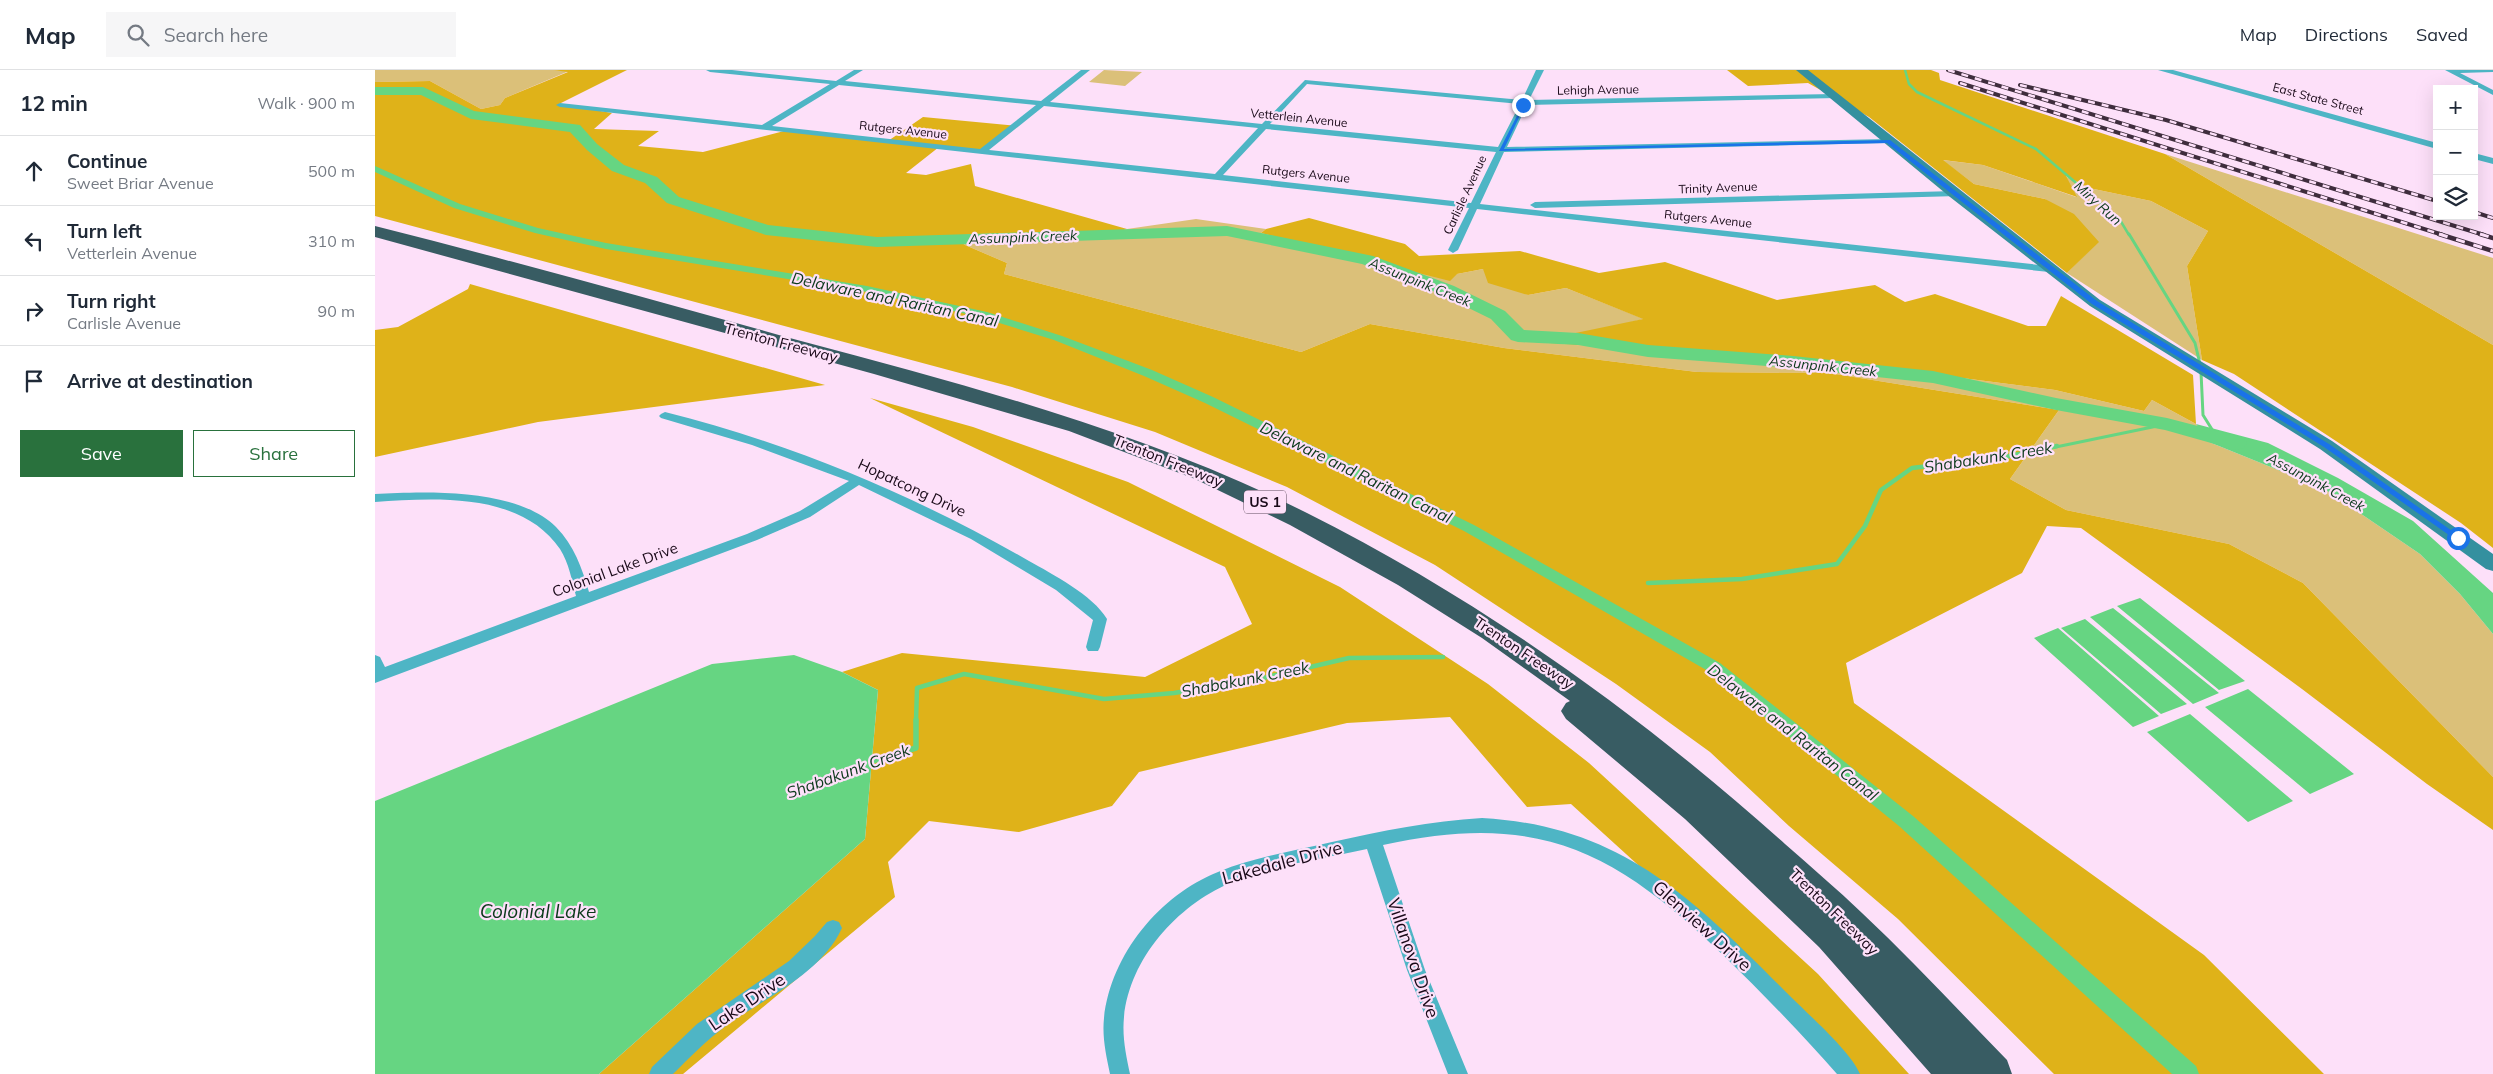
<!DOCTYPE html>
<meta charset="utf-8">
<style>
body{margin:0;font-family:Mulish,sans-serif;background:#f6f6f7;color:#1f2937}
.controls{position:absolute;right:15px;top:15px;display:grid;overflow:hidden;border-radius:0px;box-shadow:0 5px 20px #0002}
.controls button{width:45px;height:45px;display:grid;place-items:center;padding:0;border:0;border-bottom:1px solid #e0e1e3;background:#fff;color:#1f2937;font:25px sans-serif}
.stop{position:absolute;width:15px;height:15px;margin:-11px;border:4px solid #1a73e8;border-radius:50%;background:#fff}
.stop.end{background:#1a73e8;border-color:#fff;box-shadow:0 1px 5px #0008}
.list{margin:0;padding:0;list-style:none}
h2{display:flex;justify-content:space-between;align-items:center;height:65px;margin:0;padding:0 20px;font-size:21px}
h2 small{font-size:16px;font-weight:400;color:#747a83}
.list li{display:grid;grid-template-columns:32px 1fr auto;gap:15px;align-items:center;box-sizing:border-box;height:70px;padding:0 20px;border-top:1px solid #e0e1e3}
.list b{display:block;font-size:19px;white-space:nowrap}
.list p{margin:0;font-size:16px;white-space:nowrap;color:#747a83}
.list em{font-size:16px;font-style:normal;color:#747a83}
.actions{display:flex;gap:10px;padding:15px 20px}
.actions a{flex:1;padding:11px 0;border:1px solid #29713d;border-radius:0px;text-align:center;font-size:18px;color:#29713d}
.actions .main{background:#29713d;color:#fff}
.icon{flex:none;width:28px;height:28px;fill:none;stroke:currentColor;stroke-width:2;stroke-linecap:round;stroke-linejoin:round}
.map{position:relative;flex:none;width:2118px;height:1004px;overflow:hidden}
header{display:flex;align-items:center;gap:30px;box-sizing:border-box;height:70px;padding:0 25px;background:#fff;border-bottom:1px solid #e0e1e3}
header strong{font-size:24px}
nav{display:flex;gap:28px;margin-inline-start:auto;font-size:18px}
.search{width:350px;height:45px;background:#f6f6f7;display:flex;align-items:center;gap:12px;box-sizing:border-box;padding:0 18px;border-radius:0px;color:#747a83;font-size:19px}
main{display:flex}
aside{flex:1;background:#fff}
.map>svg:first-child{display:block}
.green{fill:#dbc079}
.forest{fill:#dfb219}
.water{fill:#66d582}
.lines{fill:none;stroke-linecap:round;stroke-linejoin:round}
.stream-far3{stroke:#66d582;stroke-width:2.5}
.stream-far2{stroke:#66d582;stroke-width:3}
.stream-far1{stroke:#66d582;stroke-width:4.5}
.stream{stroke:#66d582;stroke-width:5.5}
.canal{fill:#66d582;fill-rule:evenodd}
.river{fill:#66d582;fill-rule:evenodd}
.minor{fill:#4eb5c5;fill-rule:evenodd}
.tertiary{fill:#4eb5c5;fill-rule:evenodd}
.secondary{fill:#34909f;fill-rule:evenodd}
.motorway{fill:#385c63;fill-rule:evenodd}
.rail-far1-casing{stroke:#3f2d3d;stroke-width:4}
.rail-casing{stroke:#3f2d3d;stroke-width:4.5}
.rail-far1{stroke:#fde0f9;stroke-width:2.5;stroke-dasharray:7;stroke-linecap:butt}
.rail{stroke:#fde0f9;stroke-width:3;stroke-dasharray:9;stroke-linecap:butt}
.route{fill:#1a73e8}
.labels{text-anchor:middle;stroke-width:4.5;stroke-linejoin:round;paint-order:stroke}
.far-street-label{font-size:12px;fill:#190918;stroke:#fde0f9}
.far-water-label{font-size:14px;font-style:italic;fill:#0b391a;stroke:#fde0f9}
.shield{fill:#fde0f9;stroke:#5d4a5c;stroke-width:1}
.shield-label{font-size:14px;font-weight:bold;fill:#190918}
.street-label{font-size:15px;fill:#190918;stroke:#fde0f9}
.water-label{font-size:16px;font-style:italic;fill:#0b391a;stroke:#fde0f9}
.near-street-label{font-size:18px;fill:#190918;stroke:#fde0f9}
.near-water-label{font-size:19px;font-style:italic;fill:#0b391a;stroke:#fde0f9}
</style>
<header>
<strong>Map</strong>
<div class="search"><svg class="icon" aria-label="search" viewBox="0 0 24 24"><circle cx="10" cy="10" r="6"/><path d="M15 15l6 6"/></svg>Search here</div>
<nav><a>Map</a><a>Directions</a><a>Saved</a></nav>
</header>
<main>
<aside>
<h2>12 min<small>Walk · 900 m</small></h2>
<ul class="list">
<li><svg class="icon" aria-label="ahead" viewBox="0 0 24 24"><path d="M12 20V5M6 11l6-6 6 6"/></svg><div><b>Continue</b><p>Sweet Briar Avenue</p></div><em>500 m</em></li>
<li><svg class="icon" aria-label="left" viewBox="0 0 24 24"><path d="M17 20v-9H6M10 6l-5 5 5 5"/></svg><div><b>Turn left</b><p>Vetterlein Avenue</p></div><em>310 m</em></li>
<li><svg class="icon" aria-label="right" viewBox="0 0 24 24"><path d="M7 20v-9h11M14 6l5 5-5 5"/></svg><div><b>Turn right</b><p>Carlisle Avenue</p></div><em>90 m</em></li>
<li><svg class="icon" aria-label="arrive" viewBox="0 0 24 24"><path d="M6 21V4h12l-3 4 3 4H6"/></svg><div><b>Arrive at destination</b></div></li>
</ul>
<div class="actions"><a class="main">Save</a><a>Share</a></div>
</aside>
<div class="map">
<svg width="2118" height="1004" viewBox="0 0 2118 1004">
<rect width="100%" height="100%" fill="#fde0f9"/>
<!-- green -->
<path class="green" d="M0 0H178L194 1 130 28 125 35 106 39 55 11 0 12Z
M729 0 767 2 750 16 714 12Z
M1790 84 2118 188V275Z
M1567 90 1608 95 1701 127 1690 106 1714 118 1776 131 1833 161 1812 196 1827 290 1692 203 1723 172 1670 129 1599 114Z
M821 149 891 159 886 163 1082 204 1108 199 1153 225 1191 218 1269 249 1169 273 1455 291 1680 320 1769 341 1777 330 1821 354 1834 372 1948 418 2045 484 2085 524 2118 564V707L1928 513 1854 474 1691 440 1635 409 1684 340 1454 303 1322 302 1129 278 995 254 926 282 629 204 632 193 590 175 577 167 647 164 685 169 726 167 752 159Z"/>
<!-- forest -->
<path class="forest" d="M178 0H252L184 34 237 43 219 59 284 61 263 76 328 82 413 60 513 71 548 47 643 56 610 82 564 77 531 103 551 105 596 94 600 116 752 159C730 166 706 171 683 169 649 166 611 160 578 167L590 175 632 193 629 204 926 282 995 254 1129 278 1322 302 1454 303 1684 340 1635 409 1691 440 1854 474 1928 513 2118 707V760L2052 714 1927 619 1706 458 1672 456 1647 503 1471 593 1479 633 1829 885 1949 1004H1679L1523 849 1414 756 1335 682 1241 614 1060 495 912 417 780 362 637 317 0 146V12L55 11 106 39 125 35 130 28 193 2Z
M1352 0H1556L1564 3 1565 10 1790 84 2118 275V478L2086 453 1859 304 1827 290 1812 196 1833 161 1776 131 1714 118 1691 106 1702 127 1608 95 1568 90 1599 114 1670 129 1699 144 1724 172 1692 203 1494 47 1433 13 1373 16Z
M934 148 1030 174 1044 186 1145 181 1224 203 1290 192 1402 230 1500 215 1530 232 1560 224 1653 256H1671L1686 226 1818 305 1821 354 1777 330 1769 341 1680 320 1455 291 1169 273 1162 271 1268 249 1191 218 1153 225 1113 213 1108 199 1082 204 1075 211 886 163 891 159Z
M95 214 450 315 163 352 0 387V260L23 257 93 219Z
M495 328 598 357 753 412 965 517 1113 614 1214 693 1443 904 1534 1004H1481L1448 963 1196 734 1152 737 1075 647 972 653 764 702 737 736 644 762 554 751 513 792 520 827 308 1004H224L490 769 503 620 467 602 527 583 770 607 877 554 850 497Z"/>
<!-- water -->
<path class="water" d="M1821 354 1893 373 1963 408 2038 451 2118 523V564L2085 524 2045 484 1948 418 1834 372Z
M1765 528 1870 611 1844 620 1742 536Z
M1738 538 1844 623 1818 634 1715 547Z
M1710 549 1812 634 1786 644 1686 558Z
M1683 558 1784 646 1758 657 1659 568Z
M419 585 467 602 503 620 490 769 224 1004H0V731L337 594Z
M1873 619 1979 704 1935 724 1830 637Z
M1815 644 1918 731 1873 752 1772 662Z"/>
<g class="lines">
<!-- stream-far3 -->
<path class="stream-far3" d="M1530 0 1534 14 1542 22 1661 79 1745 150 1754 165"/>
<!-- stream-far2 -->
<path class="stream-far2" d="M1754 164 1820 273 1825 294
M1826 302 1828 345 1838 361
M1676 378 1792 354"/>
<!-- stream-far1 -->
<path class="stream-far1" d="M1273 513 1367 509 1462 494 1490 456 1506 420 1537 398 1630 387 1682 376
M541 652 542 618 589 604 729 629 799 623 884 609 974 588 1068 587"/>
<!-- stream -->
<path class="stream" d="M491 693 541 678V650"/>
<!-- canal -->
<path class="canal" d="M0 96 85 134 163 158 231 173 492 216 612 242 687 266 777 300 838 327 1099 455 1345 593 1538 746 1821 996 1824 1004H1797L1524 756 1333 601 1089 461 830 333 769 306 679 270 605 247 492 222 231 179 160 163 79 138 0 102Z"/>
<!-- river -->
<path class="river" d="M0 17H48L99 41 205 55 222 74 249 95 282 107 304 127 393 155 502 167 852 156 998 186 1079 216 1130 241 1149 260 1203 263 1273 275 1418 286 1558 301 1681 328 1792 348 1869 368 1872 373 1869 378 1861 380 1790 360 1681 340 1558 313 1418 298 1273 287 1203 275 1143 272 1136 270 1116 249 1065 224 987 194 852 166 502 177 391 165 292 133 270 113 237 101 212 80 195 62 96 49 46 25H0Z"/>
<!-- minor -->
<path class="minor" d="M331 0H357L461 11 479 0H488L470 11 666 31 706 0H715L675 32 887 54 930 10 1147 30 1161 0H1169L1154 30 1459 24H1462V28L1152 35 1132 77 1513 69 1517 71 1513 73 1129 82 1105 134 1674 196 1679 199 1674 202 1102 139 1083 180 1078 183 1073 180 1094 138 185 37 181 35 185 33 387 55 455 14 335 2ZM932 14 1145 34 1123 77 895 54ZM464 15 661 35 605 79 397 56ZM669 36 883 58 840 104 614 80ZM891 59 1121 82 1096 133 848 105Z
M2070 0H2118V2L2085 3 2118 20V25Z
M1580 121 1584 124 1583 126 1160 138 1155 135 1160 132Z
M290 342C418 374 539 425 654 491 677 504 718 525 732 549L725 577 723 581H713L711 577 718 550 681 520 596 469 484 415 435 447 382 470 0 613V585L5 587 10 597 201 526C197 511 194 493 185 479 146 422 61 428 0 432V424C51 421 142 418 181 457 199 475 207 498 214 522L372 464 425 441 474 411 377 375 286 348 284 346 286 344Z
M1107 748C1250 756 1322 833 1417 928 1435 946 1476 982 1485 1004H1462C1426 963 1388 924 1349 886 1239 780 1163 741 1008 775L1050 900 1093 1004H1073L1032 900 992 779C947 789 898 795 855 813 802 836 755 888 749 947 747 967 751 985 755 1004H735C731 985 727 967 729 948 736 884 785 825 843 802 880 787 919 781 957 772 1007 761 1056 751 1107 748Z
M458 850 464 852 467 858C446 904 390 928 352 955 332 970 315 987 298 1004H274L277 997 322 954 414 891 440 866 452 852Z"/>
<!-- tertiary -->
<path class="tertiary" d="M1783 0H1798L2062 73V79Z
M2099 83 2118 88V94L2099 89Z"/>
<!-- secondary -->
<path class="secondary" d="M1421 0H1433L1725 230 1957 371 2118 484V501L2111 499 1945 379 1715 236 1575 127Z"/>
<!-- motorway -->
<path class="motorway" d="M0 156C143 192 284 232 426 271 599 317 772 363 932 443 1107 531 1265 644 1410 774 1436 797 1462 819 1487 843 1537 890 1584 941 1632 990L1637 1004H1556L1444 877 1310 749 1191 649 1186 641 1191 633 1195 631 1107 568 1023 515 915 455 820 409 694 361 499 304 0 167Z"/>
<defs>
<path id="rail-far1" d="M1573 0 2109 165
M1585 13 2068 165
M1645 15 1791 50 2062 131
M2099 142 2118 148"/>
<path id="rail" d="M2064 164 2118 181
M2105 164 2118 168"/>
</defs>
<!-- rail-far1 casing -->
<use href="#rail-far1" class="rail-far1-casing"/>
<!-- rail casing -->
<use href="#rail" class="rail-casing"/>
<!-- rail-far1 -->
<use href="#rail-far1" class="rail-far1"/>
<!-- rail -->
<use href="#rail" class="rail"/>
</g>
<!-- route -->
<path class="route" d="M1148 34 1150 35 1129 79 1515 70 1722 231 1954 374 2087 468 2081 470 1949 377 1717 234 1512 73 1124 81Z"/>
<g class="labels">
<!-- far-street labels -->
<g class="far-street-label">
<text transform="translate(1223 20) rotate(-1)" y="4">Lehigh Avenue</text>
<text transform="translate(1943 29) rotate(15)" y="4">East State Street</text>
<text transform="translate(924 48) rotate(6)" y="4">Vetterlein Avenue</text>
<text transform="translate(528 60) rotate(6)" y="4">Rutgers Avenue</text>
<text transform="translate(931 104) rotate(6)" y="4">Rutgers Avenue</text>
<text transform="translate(1343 118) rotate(-2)" y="4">Trinity Avenue</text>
<text transform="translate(1090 125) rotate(-65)" y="4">Carlisle Avenue</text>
<text transform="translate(1333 149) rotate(6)" y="4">Rutgers Avenue</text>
</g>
<!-- far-water labels -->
<g class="far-water-label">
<text transform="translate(1723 133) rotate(42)" y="5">Miry Run</text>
<text transform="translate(648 167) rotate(-2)" y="5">Assunpink Creek</text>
<text transform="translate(1045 212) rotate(22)" y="5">Assunpink Creek</text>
<text transform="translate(1448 296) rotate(6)" y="5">Assunpink Creek</text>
<text transform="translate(1941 412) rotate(28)" y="5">Assunpink Creek</text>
</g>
<!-- shield labels -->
<rect class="shield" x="869" y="420.5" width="42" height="23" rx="4"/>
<g class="shield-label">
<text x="890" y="437">US 1</text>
</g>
<!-- street labels -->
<g class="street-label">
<text transform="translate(406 273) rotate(15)" y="5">Trenton Freeway</text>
<text transform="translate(793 391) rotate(22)" y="5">Trenton Freeway</text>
<text transform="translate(537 418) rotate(25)" y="5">Hopatcong Drive</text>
<text transform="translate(240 500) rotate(-20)" y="5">Colonial Lake Drive</text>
<text transform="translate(1149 583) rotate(34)" y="5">Trenton Freeway</text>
<text transform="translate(1459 842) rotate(44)" y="5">Trenton Freeway</text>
</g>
<!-- water labels -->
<g class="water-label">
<text transform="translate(520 229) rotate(12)" y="6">Delaware and Raritan Canal</text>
<text transform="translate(1613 387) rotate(-9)" y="6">Shabakunk Creek</text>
<text transform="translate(981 402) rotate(26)" y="6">Delaware and Raritan Canal</text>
<text transform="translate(870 609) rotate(-11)" y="6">Shabakunk Creek</text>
<text transform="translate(1418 662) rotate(38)" y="6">Delaware and Raritan Canal</text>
<text transform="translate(473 701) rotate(-20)" y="6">Shabakunk Creek</text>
</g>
<!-- near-street labels -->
<g class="near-street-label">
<text transform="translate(907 793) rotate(-15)" y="6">Lakedale Drive</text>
<text transform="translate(1327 856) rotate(42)" y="6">Glenview Drive</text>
<text transform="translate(1038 888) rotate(71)" y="6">Villanova Drive</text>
<text transform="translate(372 932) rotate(-34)" y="6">Lake Drive</text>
</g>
<!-- near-water labels -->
<g class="near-water-label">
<text x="163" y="848">Colonial Lake</text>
</g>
</g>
</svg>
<div class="controls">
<button>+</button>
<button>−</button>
<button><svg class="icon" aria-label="layers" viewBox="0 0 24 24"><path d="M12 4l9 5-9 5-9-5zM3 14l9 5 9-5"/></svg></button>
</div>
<div class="stop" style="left:2083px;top:468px"></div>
<div class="stop end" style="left:1148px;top:35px"></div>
</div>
</main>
